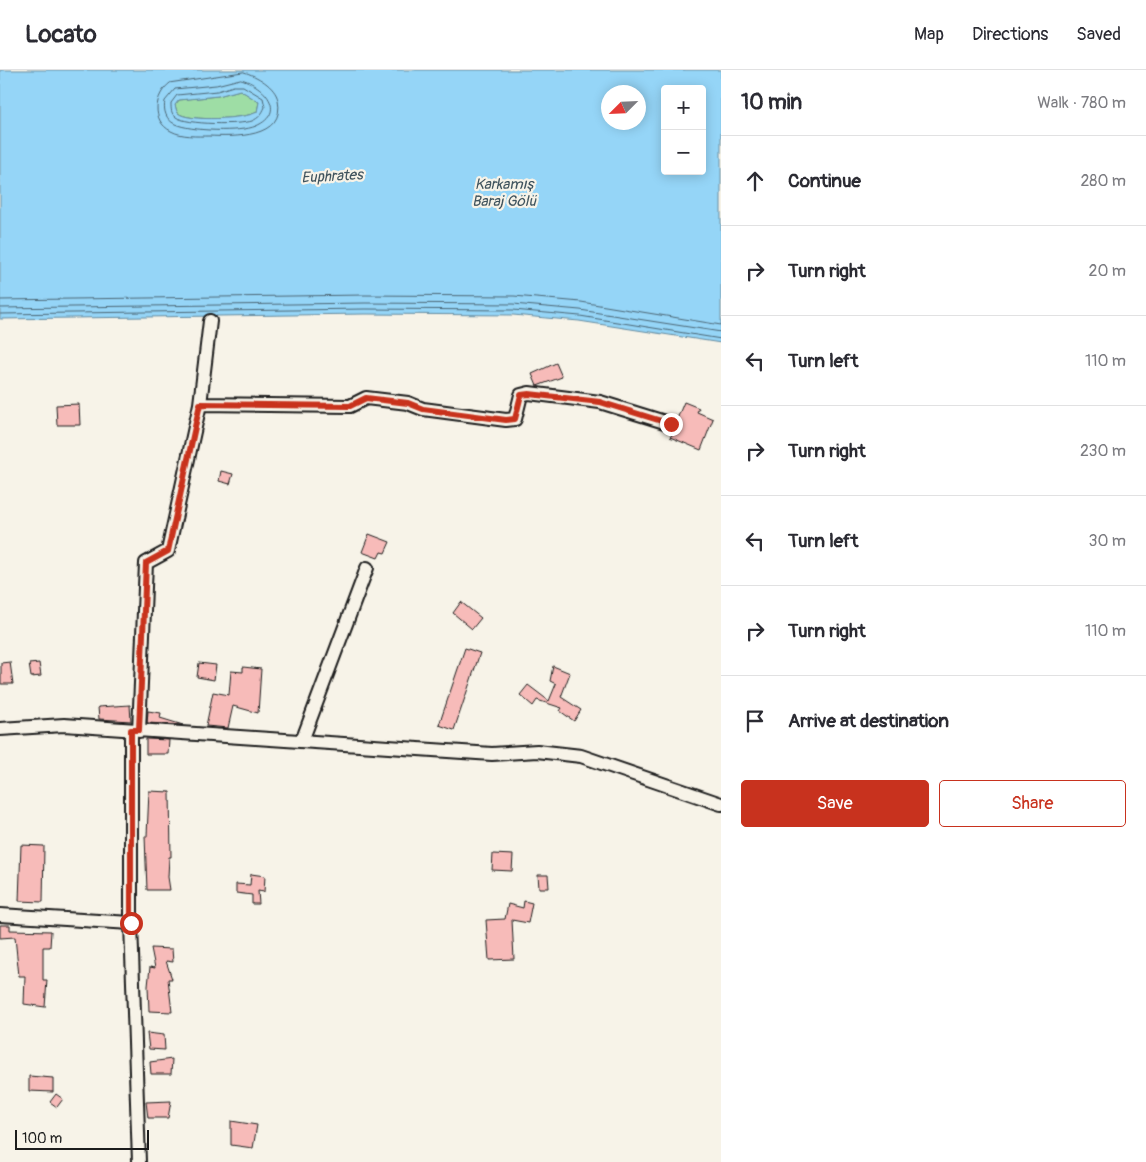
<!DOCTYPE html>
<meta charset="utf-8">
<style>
body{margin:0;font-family:Pangolin,sans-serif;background:#f7f7f7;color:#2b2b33}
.controls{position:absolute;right:15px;top:15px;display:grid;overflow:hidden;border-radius:5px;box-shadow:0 2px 12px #0003}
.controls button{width:45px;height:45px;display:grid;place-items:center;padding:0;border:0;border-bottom:1px solid #e1e1e2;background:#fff;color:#2b2b33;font:25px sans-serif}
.compass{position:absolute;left:601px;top:15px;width:45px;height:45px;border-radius:50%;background:#fff;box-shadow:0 2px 12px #0003;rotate:246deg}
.scale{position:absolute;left:15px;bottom:12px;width:134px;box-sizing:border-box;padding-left:5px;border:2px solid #1c1c1c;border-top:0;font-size:14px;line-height:18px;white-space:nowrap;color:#1c1c1c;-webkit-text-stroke:4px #f7f3e8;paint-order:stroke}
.stop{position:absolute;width:15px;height:15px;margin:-11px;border:4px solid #c8321e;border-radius:50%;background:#fff}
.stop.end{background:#c8321e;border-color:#fff;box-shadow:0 1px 5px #0008}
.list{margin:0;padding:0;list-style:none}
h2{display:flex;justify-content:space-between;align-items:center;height:65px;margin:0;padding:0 20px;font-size:21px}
h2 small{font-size:16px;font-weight:400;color:#7c7c81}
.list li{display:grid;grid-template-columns:32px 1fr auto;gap:15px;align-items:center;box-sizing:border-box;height:90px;padding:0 20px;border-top:1px solid #e1e1e2}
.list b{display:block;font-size:19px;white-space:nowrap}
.list em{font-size:16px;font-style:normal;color:#7c7c81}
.actions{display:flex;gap:10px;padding:15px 20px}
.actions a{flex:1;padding:11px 0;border:1px solid #c8321e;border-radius:5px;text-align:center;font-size:18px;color:#c8321e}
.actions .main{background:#c8321e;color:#fff}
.icon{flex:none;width:28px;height:28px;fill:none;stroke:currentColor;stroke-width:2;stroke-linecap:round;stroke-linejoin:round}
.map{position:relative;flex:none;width:721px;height:1092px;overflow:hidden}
header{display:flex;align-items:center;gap:30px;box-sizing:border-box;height:70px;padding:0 25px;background:#fff;border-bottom:1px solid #e1e1e2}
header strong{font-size:24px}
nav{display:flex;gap:28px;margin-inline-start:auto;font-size:18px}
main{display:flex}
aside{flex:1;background:#fff}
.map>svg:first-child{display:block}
.green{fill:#9edda5;stroke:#5d7c60}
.water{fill:#95d5f7;stroke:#658b9f;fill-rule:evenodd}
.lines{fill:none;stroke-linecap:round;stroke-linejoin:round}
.shore{stroke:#4c6674;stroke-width:1}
.building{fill:#f7bbb9;stroke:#1c1c1c}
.minor-casing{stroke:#1c1c1c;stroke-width:16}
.minor{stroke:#f7f3e8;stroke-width:12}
.route{stroke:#c8321e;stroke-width:6}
.labels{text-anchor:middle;stroke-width:4.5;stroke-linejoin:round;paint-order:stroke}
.water-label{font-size:15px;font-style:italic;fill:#40545e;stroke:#f7f3e8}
</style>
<header>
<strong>Locato</strong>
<nav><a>Map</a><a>Directions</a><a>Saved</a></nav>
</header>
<main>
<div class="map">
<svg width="721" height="1092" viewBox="0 0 721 1092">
<rect width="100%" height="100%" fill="#f7f3e8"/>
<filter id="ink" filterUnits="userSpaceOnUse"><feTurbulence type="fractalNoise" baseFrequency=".02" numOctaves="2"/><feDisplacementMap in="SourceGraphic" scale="10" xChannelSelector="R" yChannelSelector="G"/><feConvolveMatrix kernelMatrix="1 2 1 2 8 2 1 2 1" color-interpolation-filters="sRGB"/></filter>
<g filter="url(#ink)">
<!-- green -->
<path class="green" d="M240 20 259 32 257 42C246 49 188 52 178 43 176 40 176 38 175 35L179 30 218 26Z"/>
<!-- water -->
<path class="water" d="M0 0H721V273L579 251 513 245 365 244 0 249ZM665 19H702V101H665ZM240 20 259 32 257 42C246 49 187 52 178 43 176 40 176 38 175 35L179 30 218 26ZM608 22H638V52H608Z"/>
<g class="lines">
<!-- shore -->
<path class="shore" d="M244 2C257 6 275 16 278 30 286 69 233 67 209 66 197 66 182 67 171 61 151 51 154 25 170 13Z
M241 9C264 15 288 42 256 56 240 63 190 61 175 54 166 50 163 40 165 31L175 19 216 15Z
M234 16H243L263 28 265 37C262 44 259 48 252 51 240 55 186 55 176 47 171 44 171 39 171 33L177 25 217 21Z
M0 230 365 225 514 226 581 232 721 255
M0 238 365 233 513 234 580 240 721 262
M0 244 365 239 513 240 580 246 721 269"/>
</g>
<!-- building -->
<path class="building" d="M556 293 562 307 537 316 532 304Z
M684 332 699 338 697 342 713 349 701 380 670 367 679 357 677 349Z
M79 334 80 355H57L56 335Z
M221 401 233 404 230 414 219 411Z
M369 464 390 472 385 483 381 482 378 488 362 482Z
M461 532 481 548 472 559 453 543Z
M465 578 480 583 454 660 439 655Z
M10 592 13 614H1V593Z
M39 593 41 606 31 607 29 594Z
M199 593 216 595 214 610 197 607Z
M553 596 570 603 561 627 581 640 574 651 560 641 562 638 537 630 533 636 520 625 528 615 549 631 556 614 550 611Z
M243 597 261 599 258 643 233 636 228 658 206 656 213 622 229 625 231 601 243 602Z
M130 635 131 651 99 649 98 637Z
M148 641 161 643 160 648 183 655 147 653Z
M146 669 169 670 168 684H146Z
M149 721 170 722 171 787H169L168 807 170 820H147L145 766H147Z
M21 775 44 776 43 832 19 831Z
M493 784 513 785 512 801 492 800Z
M251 804 265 806 264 822 258 821 259 834H252V825L236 823V814L250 815Z
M538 805H548L549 818H539Z
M524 831 532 833 528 853 512 850 514 889 489 890 486 850 505 849 508 834 523 838Z
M0 855H10V860L51 861 50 877H43V910H47L45 937 24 934 25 906H19L15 867 0 868Z
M151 878 172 879 173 892 166 891 172 909H168L172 942 149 941 148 916 150 897 155 898Z
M147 963 164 965 165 980 149 979Z
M172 989 171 1004H151L150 992Z
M29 1006 53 1008V1022L29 1021Z
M56 1024 63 1029 57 1037 50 1032Z
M171 1031 168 1048H148L146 1032Z
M231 1051 257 1055 253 1078 231 1075Z"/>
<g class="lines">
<defs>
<path id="minor" d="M200 334 350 336 366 328 408 333 423 339 506 350 515 349 521 325 529 323 600 332 671 354
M0 659 64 655 492 684 537 681 581 686 721 734
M131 660V853L139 1092
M139 661 146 493 168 481 200 334 210 251
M302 671 367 498
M0 845 131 853"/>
</defs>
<!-- minor casing -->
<use href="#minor" class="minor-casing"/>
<!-- minor -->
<use href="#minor" class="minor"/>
</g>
</g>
<g class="lines" filter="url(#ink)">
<!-- route -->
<path class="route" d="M131 853V660H139L146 493 168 481 200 334 350 336 366 328 408 333 423 339 506 350 515 349 521 325 529 324 600 332 671 354"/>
</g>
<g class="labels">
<!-- water labels -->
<g class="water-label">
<text transform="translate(332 106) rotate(-3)" y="5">Euphrates</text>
<text x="504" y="119">Karkamış<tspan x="504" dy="17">Baraj Gölü</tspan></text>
</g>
</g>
</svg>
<div class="controls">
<button>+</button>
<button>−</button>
</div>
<svg class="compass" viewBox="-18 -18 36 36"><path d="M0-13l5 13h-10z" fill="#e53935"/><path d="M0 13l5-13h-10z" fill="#7c7c81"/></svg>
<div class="scale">100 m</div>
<div class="stop" style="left:131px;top:853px"></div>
<div class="stop end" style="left:671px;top:354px"></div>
</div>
<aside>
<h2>10 min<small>Walk · 780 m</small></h2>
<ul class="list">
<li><svg class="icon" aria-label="ahead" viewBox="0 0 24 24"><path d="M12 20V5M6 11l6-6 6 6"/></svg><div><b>Continue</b></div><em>280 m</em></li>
<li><svg class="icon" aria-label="right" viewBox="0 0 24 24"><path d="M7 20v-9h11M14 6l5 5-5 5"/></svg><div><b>Turn right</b></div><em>20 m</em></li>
<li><svg class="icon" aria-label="left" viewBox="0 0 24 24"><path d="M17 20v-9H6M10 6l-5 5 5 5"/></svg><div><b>Turn left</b></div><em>110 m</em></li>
<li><svg class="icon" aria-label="right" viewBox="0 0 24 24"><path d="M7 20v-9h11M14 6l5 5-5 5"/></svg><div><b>Turn right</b></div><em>230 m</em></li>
<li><svg class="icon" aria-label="left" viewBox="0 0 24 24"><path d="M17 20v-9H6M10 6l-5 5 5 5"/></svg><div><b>Turn left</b></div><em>30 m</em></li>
<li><svg class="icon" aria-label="right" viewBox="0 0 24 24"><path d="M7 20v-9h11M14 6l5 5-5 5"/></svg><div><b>Turn right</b></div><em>110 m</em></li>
<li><svg class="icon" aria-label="arrive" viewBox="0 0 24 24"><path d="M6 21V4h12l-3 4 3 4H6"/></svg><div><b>Arrive at destination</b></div></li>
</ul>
<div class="actions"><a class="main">Save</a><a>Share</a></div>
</aside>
</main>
